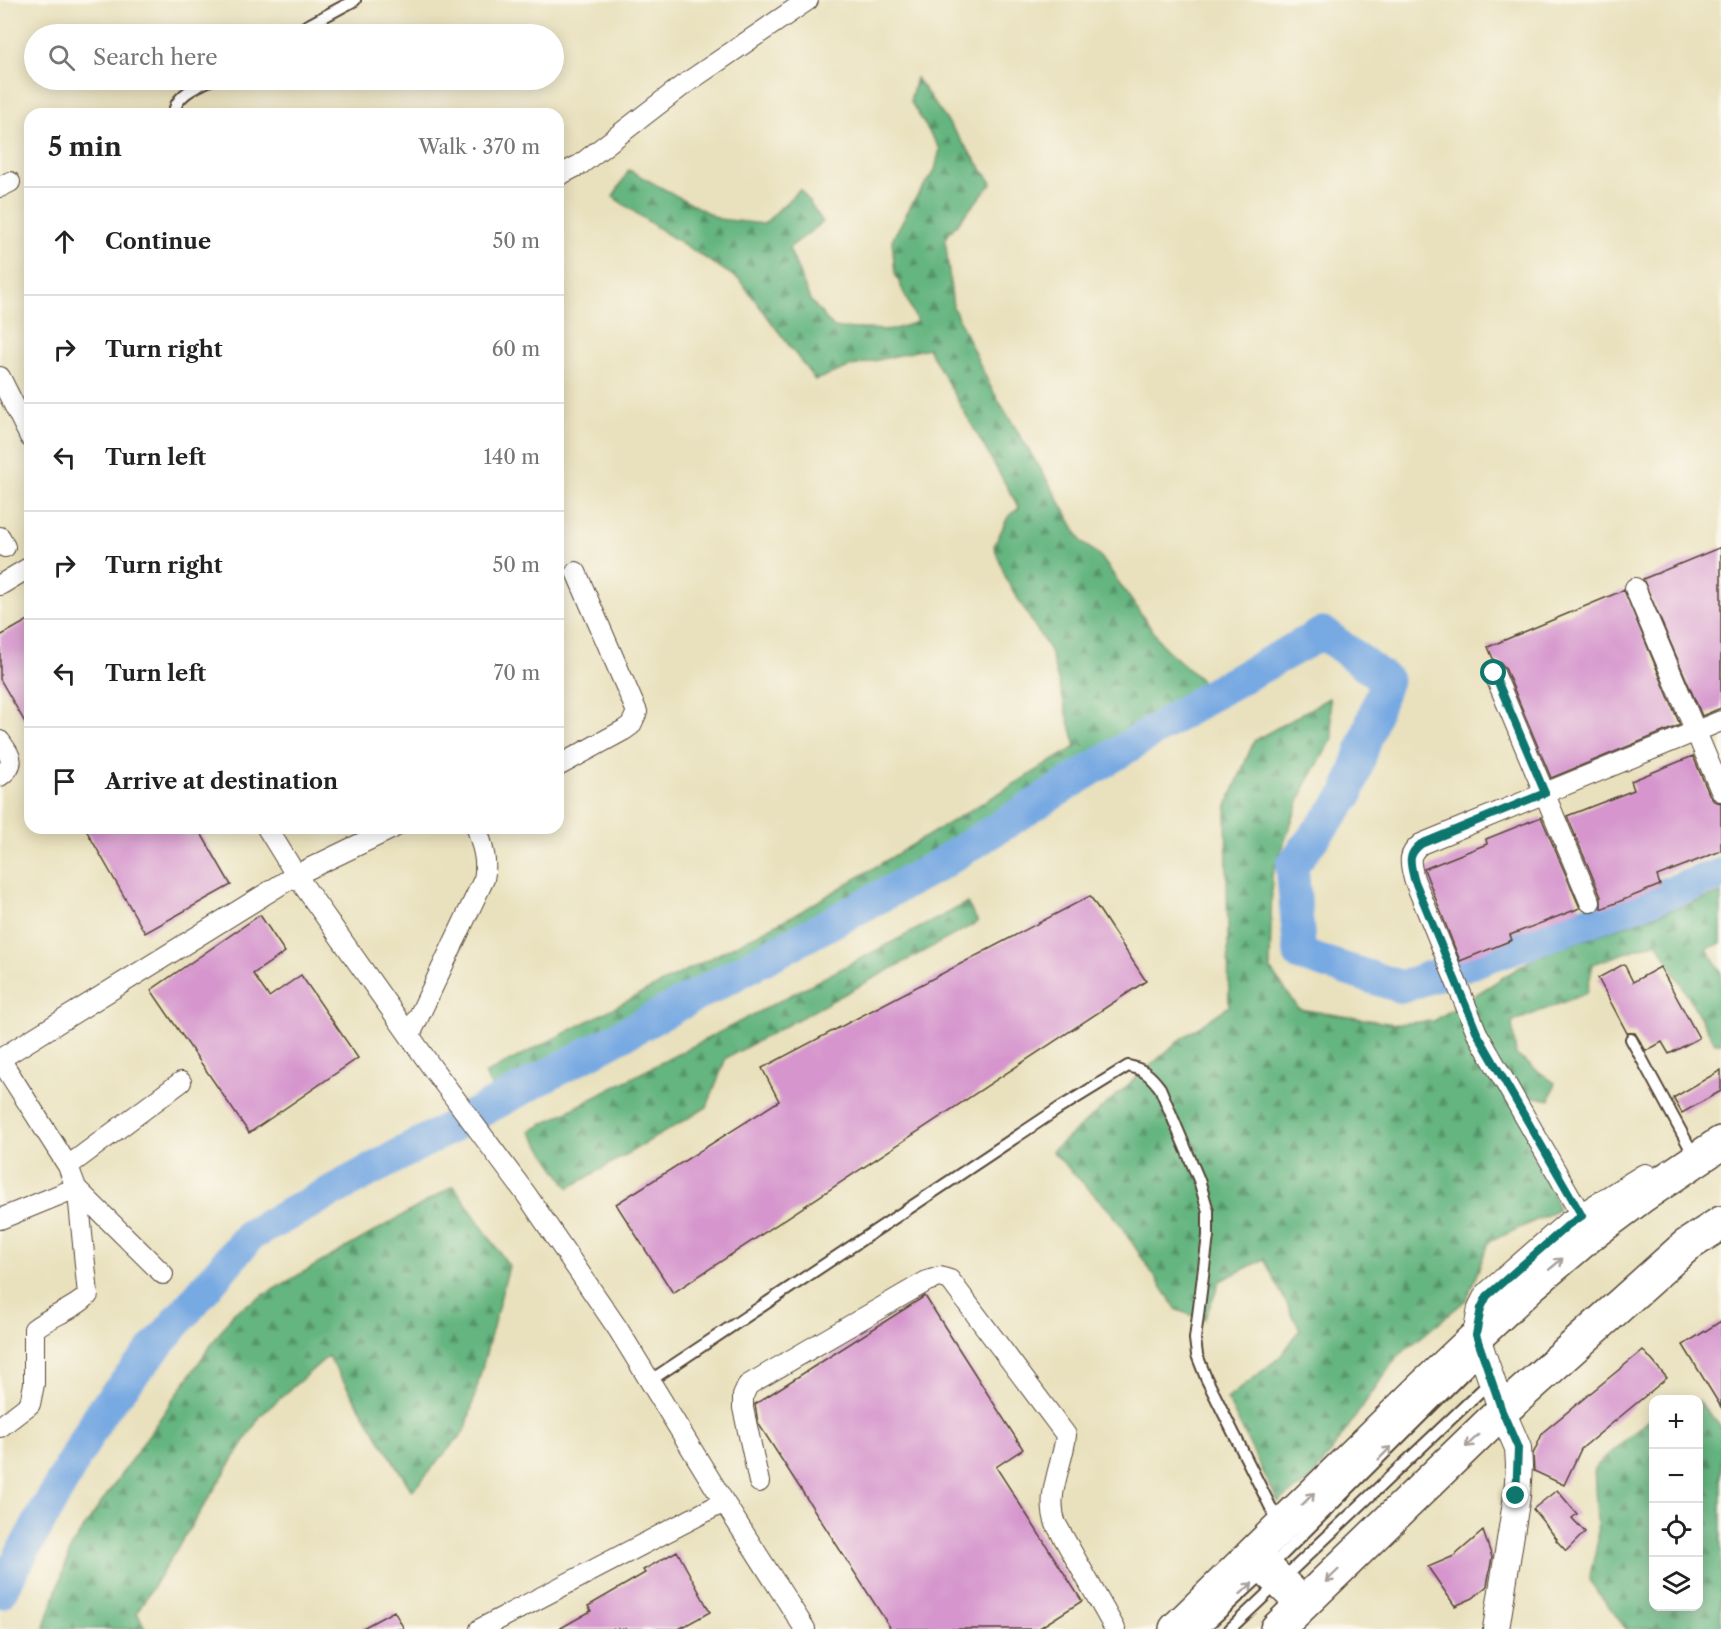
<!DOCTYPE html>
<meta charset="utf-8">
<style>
body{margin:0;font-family:"Libre Caslon Text",serif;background:#f2f2f2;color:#222}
.controls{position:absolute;right:18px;bottom:18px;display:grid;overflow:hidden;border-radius:12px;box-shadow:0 3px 15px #0003}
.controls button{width:54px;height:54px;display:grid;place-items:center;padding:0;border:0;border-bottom:2px solid #e0e0e0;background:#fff;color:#222;font:30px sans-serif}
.stop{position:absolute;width:18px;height:18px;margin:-14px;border:4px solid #0f766e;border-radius:50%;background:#fff}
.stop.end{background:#0f766e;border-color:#fff;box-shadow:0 2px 6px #0008}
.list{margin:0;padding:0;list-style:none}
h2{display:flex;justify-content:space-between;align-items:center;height:78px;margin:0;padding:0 24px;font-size:26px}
h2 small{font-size:20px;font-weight:400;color:#767676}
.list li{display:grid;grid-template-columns:39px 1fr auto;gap:18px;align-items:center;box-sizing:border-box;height:108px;padding:0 24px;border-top:2px solid #e0e0e0}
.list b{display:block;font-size:22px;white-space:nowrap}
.list em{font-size:20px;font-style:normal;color:#767676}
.icon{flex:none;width:33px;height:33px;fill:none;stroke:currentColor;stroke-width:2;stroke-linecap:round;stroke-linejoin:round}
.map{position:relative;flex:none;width:1721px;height:1629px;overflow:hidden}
.search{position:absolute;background:#fff;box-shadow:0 3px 15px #0003;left:24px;top:24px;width:540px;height:66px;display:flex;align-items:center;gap:15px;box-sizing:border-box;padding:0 21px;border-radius:33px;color:#767676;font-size:22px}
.panel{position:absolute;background:#fff;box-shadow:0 3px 15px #0003;left:24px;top:108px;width:540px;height:726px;border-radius:18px}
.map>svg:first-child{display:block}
.forest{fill:url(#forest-firs);stroke:#50704f;stroke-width:1.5}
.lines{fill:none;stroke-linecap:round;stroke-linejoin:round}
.river{stroke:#77a9e2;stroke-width:33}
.building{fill:#d696cd}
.service-casing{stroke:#554536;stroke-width:14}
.minor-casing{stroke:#554536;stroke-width:22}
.tertiary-casing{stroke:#554536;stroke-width:28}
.trunk-casing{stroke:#554536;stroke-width:36}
.service{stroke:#fff;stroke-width:10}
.minor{stroke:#fff;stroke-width:20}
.tertiary{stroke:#fff;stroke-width:26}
.trunk{stroke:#fff;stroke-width:33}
.oneway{stroke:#a79f9a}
.route{stroke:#0f766e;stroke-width:8}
</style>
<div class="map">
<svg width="1721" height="1629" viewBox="0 0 1721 1629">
<defs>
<pattern id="forest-firs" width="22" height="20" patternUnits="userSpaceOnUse" patternTransform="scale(1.5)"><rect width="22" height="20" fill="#65b580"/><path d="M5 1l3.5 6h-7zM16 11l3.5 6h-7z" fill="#549368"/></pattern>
</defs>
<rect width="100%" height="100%" fill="#fbf7ec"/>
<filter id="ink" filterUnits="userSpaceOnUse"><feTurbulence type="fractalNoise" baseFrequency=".0167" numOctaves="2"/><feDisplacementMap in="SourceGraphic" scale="12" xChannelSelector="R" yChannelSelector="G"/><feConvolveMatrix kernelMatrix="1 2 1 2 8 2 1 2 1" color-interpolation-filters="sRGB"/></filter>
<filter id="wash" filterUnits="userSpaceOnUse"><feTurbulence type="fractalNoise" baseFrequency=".008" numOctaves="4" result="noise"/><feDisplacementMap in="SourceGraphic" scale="24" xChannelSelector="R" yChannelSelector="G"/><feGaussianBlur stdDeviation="1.35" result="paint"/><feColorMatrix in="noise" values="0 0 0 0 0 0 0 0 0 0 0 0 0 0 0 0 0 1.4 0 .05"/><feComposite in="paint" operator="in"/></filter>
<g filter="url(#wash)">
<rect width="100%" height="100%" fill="#e9e1bd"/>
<!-- forest -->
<path class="forest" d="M916 78 992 183 945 238 953 307 991 388 1056 495 1082 542 1101 557 1164 647 1204 683 1112 746 876 892 492 1089 485 1074 800 912 1076 747 1050 651 1007 581 994 546 1008 517 1019 508 928 348 849 367 815 380 740 280 661 230 613 197 629 170 719 219 764 224 800 189 823 222 789 248 810 300 834 328 892 330 917 322 895 273 892 240 913 202 935 170 940 149 910 101Z
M1329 698 1333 738 1305 786 1272 875 1270 969 1299 1009 1394 1024 1434 1021 1539 955 1721 893V943L1707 949 1721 972V1043H1715L1657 942 1593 964 1587 993 1512 1022 1516 1055 1555 1083 1550 1100 1524 1095 1558 1210 1489 1242 1467 1299 1396 1358 1312 1479 1278 1502 1227 1399 1280 1357 1300 1330 1264 1259 1220 1281 1204 1320 1177 1310 1113 1214 1052 1151 1181 1039 1229 1006 1226 808 1254 741Z
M967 903 978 922 726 1058 707 1107 569 1188 530 1131Z
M454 1186 509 1266 466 1429 412 1491 328 1356 261 1415 137 1612 145 1629H44L72 1545 234 1312Z
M1699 1402 1721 1427V1629H1626L1589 1580 1598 1540 1594 1468 1653 1416 1654 1606H1698Z"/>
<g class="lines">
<!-- river -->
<path class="river" d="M0 1592 101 1412 250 1235 935 867 1214 693 1323 633 1386 680 1347 795 1292 865 1300 955 1402 987 1721 874"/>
</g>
<g id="blocks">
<!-- building -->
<path class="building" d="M1721 547V708L1702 716 1643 579Z
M1624 590 1680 725 1551 778 1505 668 1501 663 1494 661 1488 647Z
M30 619V731L0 679V636Z
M1693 756 1710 796 1714 801 1721 803V851L1657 876 1660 885 1601 909V897L1567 816 1634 790 1631 781Z
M1541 817 1580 908 1510 935 1512 940 1460 961 1424 869 1487 844 1486 839Z
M85 828H198L231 885 145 933Z
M1090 896 1146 981 673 1293 616 1204 779 1101 762 1068Z
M260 915 285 952 253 974 269 997 301 975 358 1058 249 1133 151 990Z
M1624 964 1633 982 1660 967 1699 1038 1669 1054 1662 1042 1646 1051 1635 1033H1627L1598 978Z
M1721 1070V1091L1682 1113 1673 1098Z
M925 1296 1023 1449 996 1467 1082 1601 1038 1629H891L758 1423 755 1404Z
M1721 1321V1407L1683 1345Z
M1643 1350 1667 1378 1581 1449 1564 1485 1534 1471 1533 1454 1543 1432Z
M1557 1490 1577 1514 1572 1518 1585 1532 1566 1551 1556 1540 1557 1539 1533 1509Z
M1483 1531 1492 1557 1487 1586 1473 1598 1455 1606 1428 1567 1454 1556Z
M677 1551 710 1612 679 1629H559L591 1611 588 1606 645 1573 643 1570Z
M394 1611 404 1629H361Z"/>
</g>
</g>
<g filter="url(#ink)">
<use href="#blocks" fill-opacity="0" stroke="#554536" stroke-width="1.5"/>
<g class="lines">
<defs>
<path id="service" d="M292 34 355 0
M174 114C175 95 195 88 210 80
M1631 1039 1690 1148
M651 1380 1058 1109 1128 1066C1144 1069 1151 1076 1160 1088L1199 1180 1208 1211V1236L1195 1339 1197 1355 1206 1378 1279 1524
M1203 1629 1268 1569 1481 1357
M1230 1629 1491 1381"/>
<path id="minor" d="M558 176 581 164 682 86 808 0
M0 187 10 182
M0 377 30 437
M0 537 5 547
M0 585 30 567
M1635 588 1721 791
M1494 673 1590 902
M0 741C10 756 18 763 0 776
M558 766 624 730 631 725 637 712 576 572
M267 828 296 875 433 1069 526 1194 618 1329 724 1502 805 1629
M410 1035 484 879C488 861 482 845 477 828
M0 1059 296 875 393 828
M0 1059 68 1166 78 1193 88 1295C74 1310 50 1316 34 1329V1384L30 1404 0 1427
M68 1166 181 1082
M0 1219 76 1188 163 1274
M1589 1229 1477 1033 1414 879C1410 862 1407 855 1421 844L1721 721
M759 1482 743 1408V1396L748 1385 927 1281 940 1277 950 1280 1066 1435C1063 1464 1045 1495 1056 1524L1115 1629
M480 1629 724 1502"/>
<path id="tertiary" d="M1496 1629 1517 1496 1519 1466 1518 1448 1502 1411 1476 1335 1481 1308 1487 1296 1568 1225 1645 1177"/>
<path id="trunk" d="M1253 1555 1303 1604
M1176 1629 1421 1389 1530 1286 1591 1234 1642 1196 1721 1143
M1277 1629 1502 1411 1686 1246 1721 1223"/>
</defs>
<!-- service casing -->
<use href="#service" class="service-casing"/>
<!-- minor casing -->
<use href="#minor" class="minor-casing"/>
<!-- tertiary casing -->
<use href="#tertiary" class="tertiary-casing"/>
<!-- trunk casing -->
<use href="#trunk" class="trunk-casing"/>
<!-- service -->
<use href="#service" class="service"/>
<!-- minor -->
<use href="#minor" class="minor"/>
<!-- tertiary -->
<use href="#tertiary" class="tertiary"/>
<!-- trunk -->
<use href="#trunk" class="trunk"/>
</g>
<!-- one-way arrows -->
<defs><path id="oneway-shaft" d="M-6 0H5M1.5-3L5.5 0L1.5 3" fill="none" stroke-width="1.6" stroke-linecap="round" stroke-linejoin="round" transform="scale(1.5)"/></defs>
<g class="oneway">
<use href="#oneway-shaft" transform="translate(1556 1264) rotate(-40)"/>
<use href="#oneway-shaft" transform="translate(1472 1441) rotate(136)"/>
<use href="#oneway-shaft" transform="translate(1385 1453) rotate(-45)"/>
<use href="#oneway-shaft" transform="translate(1308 1499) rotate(-45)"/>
<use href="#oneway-shaft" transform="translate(1332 1576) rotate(136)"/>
<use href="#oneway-shaft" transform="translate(1246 1589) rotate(-43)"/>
</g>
</g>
<g class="lines" filter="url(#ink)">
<!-- route -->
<path class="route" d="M1494 673 1545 793 1421 844C1407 855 1410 862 1414 879L1477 1033 1582 1216 1568 1225 1487 1296 1481 1308 1476 1335 1502 1411 1518 1448 1516 1496"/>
</g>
</svg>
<div class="controls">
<button>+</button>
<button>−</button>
<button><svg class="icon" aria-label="locate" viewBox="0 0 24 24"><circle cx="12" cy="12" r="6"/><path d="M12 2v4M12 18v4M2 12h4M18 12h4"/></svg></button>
<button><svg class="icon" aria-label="layers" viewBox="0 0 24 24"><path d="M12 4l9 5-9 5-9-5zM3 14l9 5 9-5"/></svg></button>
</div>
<div class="stop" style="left:1494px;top:673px"></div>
<div class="stop end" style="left:1516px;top:1496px"></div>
<div class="search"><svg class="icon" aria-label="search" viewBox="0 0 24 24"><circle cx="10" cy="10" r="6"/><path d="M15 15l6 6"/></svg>Search here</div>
<section class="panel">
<h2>5 min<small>Walk · 370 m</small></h2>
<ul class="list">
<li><svg class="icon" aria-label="ahead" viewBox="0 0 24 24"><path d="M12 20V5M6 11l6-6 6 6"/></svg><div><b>Continue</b></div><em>50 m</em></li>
<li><svg class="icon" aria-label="right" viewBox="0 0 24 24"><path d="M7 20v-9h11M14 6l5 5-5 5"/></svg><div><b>Turn right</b></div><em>60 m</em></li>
<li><svg class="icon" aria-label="left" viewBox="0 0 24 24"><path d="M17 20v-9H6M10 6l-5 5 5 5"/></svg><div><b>Turn left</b></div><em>140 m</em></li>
<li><svg class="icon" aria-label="right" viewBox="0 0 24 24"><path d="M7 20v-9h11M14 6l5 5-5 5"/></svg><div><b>Turn right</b></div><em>50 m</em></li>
<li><svg class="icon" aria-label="left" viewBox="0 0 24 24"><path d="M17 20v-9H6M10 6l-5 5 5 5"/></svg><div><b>Turn left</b></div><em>70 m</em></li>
<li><svg class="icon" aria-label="arrive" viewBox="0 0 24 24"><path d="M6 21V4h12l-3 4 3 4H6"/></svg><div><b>Arrive at destination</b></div></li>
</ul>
</section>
</div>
